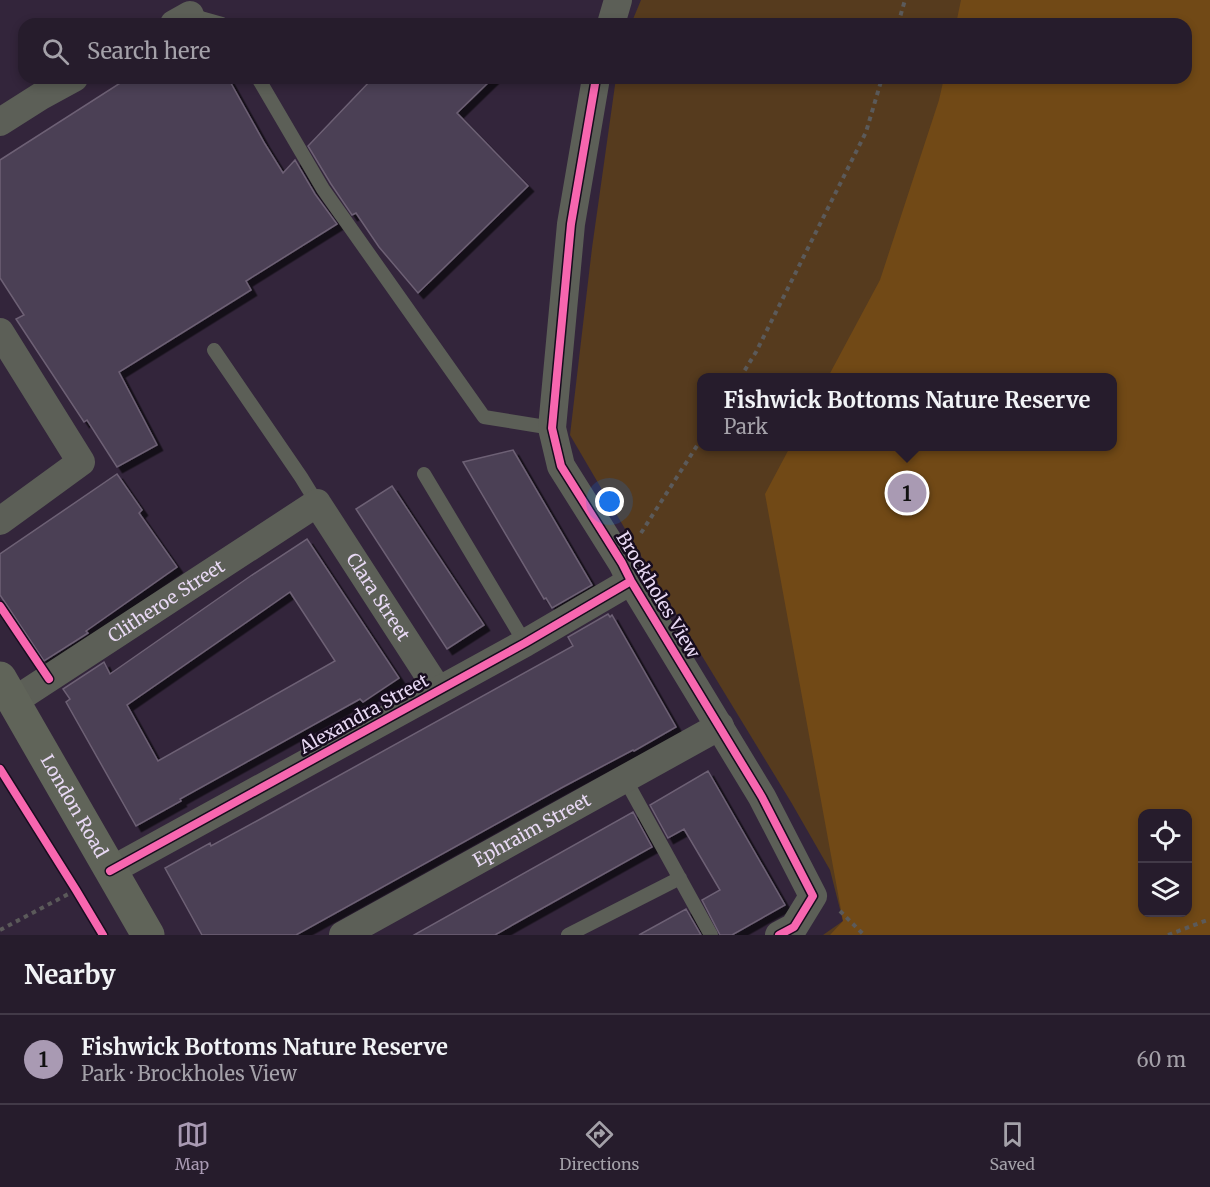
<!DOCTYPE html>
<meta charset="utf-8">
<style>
body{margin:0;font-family:Merriweather,serif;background:#2e2534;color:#f1f3f6}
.controls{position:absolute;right:18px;bottom:18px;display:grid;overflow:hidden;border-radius:12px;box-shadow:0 3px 9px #0003}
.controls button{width:54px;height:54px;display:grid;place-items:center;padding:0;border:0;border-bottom:2px solid #423a48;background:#261c2c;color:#f1f3f6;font:30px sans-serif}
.you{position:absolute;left:610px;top:502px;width:21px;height:21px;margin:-15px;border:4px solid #fff;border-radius:50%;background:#1a73e8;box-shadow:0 0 0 9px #1a73e833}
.badge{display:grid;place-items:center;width:39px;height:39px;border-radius:50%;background:#a99ab3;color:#111;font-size:20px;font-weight:700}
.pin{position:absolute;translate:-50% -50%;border:3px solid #fff;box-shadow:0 2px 6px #0006}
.popup{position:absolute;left:697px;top:373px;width:420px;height:78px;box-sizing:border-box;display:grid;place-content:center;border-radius:12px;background:#261c2c;filter:drop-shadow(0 2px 4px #0005);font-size:20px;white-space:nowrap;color:#a4a1a9}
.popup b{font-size:22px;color:#f1f3f6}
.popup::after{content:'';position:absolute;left:50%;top:100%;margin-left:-12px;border:12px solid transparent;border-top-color:#261c2c}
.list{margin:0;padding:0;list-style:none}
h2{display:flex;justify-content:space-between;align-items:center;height:78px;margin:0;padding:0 24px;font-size:26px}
h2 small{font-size:20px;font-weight:400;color:#a4a1a9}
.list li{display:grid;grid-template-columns:39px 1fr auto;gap:18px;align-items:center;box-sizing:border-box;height:90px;padding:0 24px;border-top:2px solid #423a48}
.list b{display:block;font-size:22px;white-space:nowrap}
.list p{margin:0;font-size:20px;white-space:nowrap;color:#a4a1a9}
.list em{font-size:20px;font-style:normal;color:#a4a1a9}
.icon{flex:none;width:33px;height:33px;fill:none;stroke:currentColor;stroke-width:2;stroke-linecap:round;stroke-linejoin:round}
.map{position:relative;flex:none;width:1210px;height:935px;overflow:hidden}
.search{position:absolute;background:#261c2c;box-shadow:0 3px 9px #0003;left:18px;right:18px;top:18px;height:66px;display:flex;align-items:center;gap:15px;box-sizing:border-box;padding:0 21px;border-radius:18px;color:#a4a1a9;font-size:22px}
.sheet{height:168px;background:#261c2c}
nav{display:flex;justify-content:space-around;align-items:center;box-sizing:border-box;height:84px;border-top:2px solid #423a48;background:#261c2c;font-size:16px;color:#a4a1a9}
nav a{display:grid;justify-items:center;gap:3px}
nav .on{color:#a99ab3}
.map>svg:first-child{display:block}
.green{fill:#563b1e;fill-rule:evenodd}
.forest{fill:#714916;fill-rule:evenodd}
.building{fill:#4c3f54;stroke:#6d6175;stroke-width:1.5;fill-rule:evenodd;filter:url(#shadow)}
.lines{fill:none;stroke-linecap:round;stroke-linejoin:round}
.path{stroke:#5b5a5a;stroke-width:4;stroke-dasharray:4.5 4.5;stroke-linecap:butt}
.service{stroke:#5c5f57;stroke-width:14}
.minor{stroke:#5c5f57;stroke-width:28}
.trunk{stroke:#606459;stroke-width:33}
.cycleway-casing{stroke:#170c1e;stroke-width:11}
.cycleway{stroke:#f766af;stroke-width:8}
.labels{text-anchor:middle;stroke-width:5;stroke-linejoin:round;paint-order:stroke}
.street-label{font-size:18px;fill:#e8d9f4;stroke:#170c1e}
</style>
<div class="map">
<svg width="1210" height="935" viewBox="0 0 1210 935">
<defs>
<filter id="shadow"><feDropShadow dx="5.5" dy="5.5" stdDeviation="0" flood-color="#0009"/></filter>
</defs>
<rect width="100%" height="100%" fill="#33253b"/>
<!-- green -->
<path class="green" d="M641 0H1210V935H823L843 921 830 870 791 802 638 551 570 435 592 248 616 78H1186V24H631ZM702 378H1112V446H702ZM1142 814H1188V912H1142Z"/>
<!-- forest -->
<path class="forest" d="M961 0H1210V935H830L843 921 765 494 790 447 1112 446V378L828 377 880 280 939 100 944 78H1186V24H956ZM1142 814H1188V912H1142Z"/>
<!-- building -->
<path class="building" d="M128 78H228L265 144 283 173 295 160 315 194 337 224 246 281 251 290 119 372 157 445 117 467 87 420 84 422 16 319 24 315 0 278V160Z
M373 78H493L457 113 528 186 418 293 379 247 356 213 352 215 331 184 308 146Z
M513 450 592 585 552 608 546 598 544 599 463 462Z
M117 474 142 510 139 513 177 567 86 631 88 633 44 661 0 595V554Z
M392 486 484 625 447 649 356 509Z
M307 539 399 678 363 702 360 699 180 799 181 801 136 826 66 702 70 699 63 689 104 662 110 674 252 575ZM290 592 335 661 158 761 127 705Z
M608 614 610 617 612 615 676 727 634 751 633 750 563 787 296 935H202L165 868 210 843 211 846 275 811 573 646 568 637Z
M708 771 785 905 732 935H720L702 900 720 890 684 829 668 838 650 805Z
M633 812 652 847 514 924 495 935H414Z
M686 909 701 935H639Z"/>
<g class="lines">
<!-- path -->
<path class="path" d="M898 24 905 0
M740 378 756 352 866 132 882 78
M641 533 702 438
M840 911 864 935
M0 930 76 890
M1168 935 1210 919"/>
<!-- service -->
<path class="service" d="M190 15 222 24
M258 78 323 189 484 417 552 428
M214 350 301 477 317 503
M424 474 525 643
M625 779 711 935
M568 935 680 878"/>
<!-- minor -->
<g class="minor">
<path d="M174 24 190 15"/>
<path d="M611 24 618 0"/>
<path d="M596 78 571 224 552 428 561 466 622 563 631 581 762 797 813 896 794 927 779 935"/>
<path d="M0 122 41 96 74 78"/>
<path d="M0 332 81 462 0 521"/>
<path id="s1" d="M14 701 317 503 438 690"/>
<path d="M110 871 525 643 631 581"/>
<path id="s2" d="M343 935 720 726"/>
</g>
<!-- trunk -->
<path class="trunk" id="s3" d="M0 678 148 935"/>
<defs>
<path id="cycleway" d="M596 78 571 224 552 428 561 466 622 563 631 581 762 797 813 896 794 927 779 935
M0 606 49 679
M0 769 76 890 103 935
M110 871 525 643 631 581"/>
</defs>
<!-- cycleway casing -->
<use href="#cycleway" class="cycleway-casing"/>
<!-- cycleway -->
<use href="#cycleway" class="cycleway"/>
</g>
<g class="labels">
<!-- street labels -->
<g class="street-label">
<text transform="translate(658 595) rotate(59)" y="6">Brockholes View</text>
<text dy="6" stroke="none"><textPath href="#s1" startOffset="474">Clara Street</textPath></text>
<text dy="6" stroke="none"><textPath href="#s1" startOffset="182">Clitheroe Street</textPath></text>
<text transform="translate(364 714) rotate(-29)" y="6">Alexandra Street</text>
<text dy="6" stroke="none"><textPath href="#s3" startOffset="148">London Road</textPath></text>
<text dy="6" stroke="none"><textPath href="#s2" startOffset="216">Ephraim Street</textPath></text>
</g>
</g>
</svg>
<div class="controls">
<button><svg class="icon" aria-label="locate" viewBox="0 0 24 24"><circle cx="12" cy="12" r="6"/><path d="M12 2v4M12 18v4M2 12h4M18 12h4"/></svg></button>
<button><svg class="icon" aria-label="layers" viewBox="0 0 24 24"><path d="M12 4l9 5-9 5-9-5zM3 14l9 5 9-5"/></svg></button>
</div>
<div class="you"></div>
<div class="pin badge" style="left:907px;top:493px">1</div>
<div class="popup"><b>Fishwick Bottoms Nature Reserve</b>Park</div>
<div class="search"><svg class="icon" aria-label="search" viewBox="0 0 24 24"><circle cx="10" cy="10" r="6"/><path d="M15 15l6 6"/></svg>Search here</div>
</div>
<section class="sheet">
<h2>Nearby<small></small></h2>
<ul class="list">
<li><span class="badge">1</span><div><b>Fishwick Bottoms Nature Reserve</b><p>Park · Brockholes View</p></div><em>60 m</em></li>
</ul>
</section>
<nav>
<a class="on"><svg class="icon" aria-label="map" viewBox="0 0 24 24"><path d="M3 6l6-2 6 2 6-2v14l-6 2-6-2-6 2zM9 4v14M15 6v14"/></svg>Map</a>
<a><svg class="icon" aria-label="directions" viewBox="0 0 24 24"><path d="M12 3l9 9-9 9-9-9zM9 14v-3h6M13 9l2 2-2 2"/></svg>Directions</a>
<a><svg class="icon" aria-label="saved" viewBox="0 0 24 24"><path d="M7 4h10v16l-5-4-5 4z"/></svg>Saved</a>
</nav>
